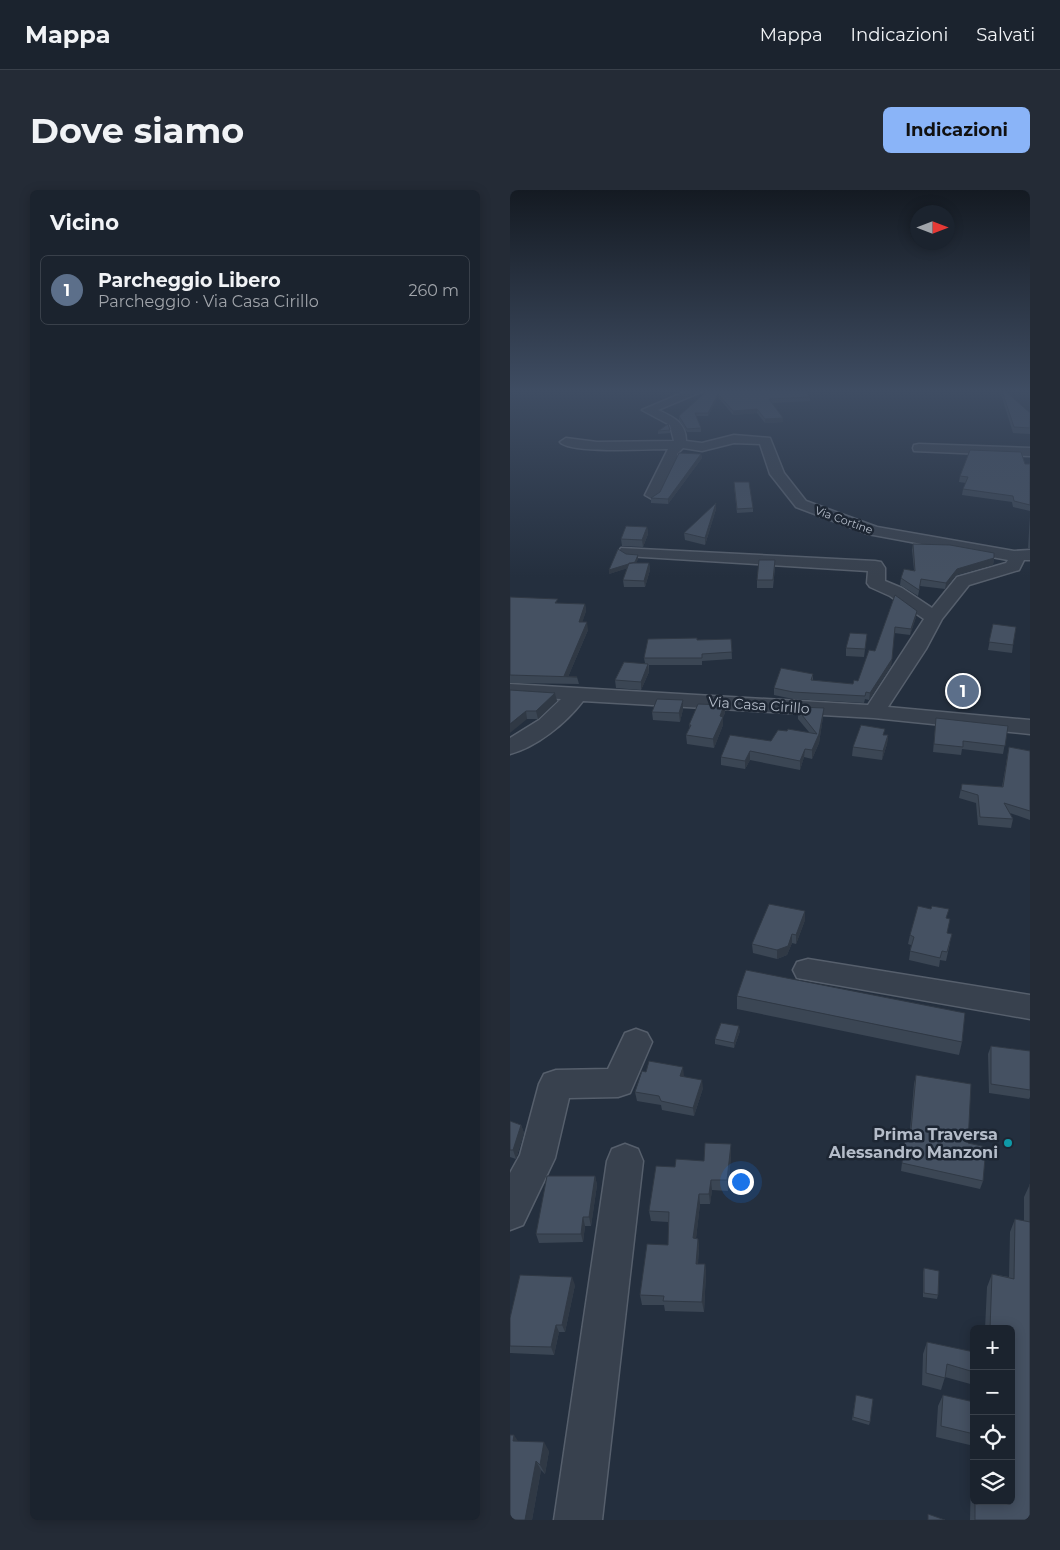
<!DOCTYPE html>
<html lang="it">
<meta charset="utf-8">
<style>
body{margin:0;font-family:Montserrat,sans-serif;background:#242b36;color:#f1f3f6}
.controls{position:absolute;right:15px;bottom:15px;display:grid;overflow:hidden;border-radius:8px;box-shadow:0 2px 12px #0003}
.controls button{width:45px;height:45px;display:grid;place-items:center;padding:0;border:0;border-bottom:1px solid #39404a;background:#1b232e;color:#f1f3f6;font:25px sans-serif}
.compass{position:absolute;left:400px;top:15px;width:45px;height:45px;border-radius:50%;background:#1b232e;box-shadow:0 2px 12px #0003;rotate:90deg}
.you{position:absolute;left:230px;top:991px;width:18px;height:18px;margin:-12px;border:4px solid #fff;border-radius:50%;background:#1a73e8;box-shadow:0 0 0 8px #1a73e833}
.badge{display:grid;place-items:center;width:32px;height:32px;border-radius:50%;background:#8ab4f8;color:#fff;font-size:16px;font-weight:700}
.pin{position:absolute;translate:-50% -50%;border:2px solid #fff;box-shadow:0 1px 5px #0006}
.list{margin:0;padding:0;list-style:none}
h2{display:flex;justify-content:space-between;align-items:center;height:65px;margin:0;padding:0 20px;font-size:21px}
h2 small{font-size:16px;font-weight:400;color:#a0a4aa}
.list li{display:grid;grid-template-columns:32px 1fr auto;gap:15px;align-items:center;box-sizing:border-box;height:70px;margin:0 10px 10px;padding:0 10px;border:1px solid #39404a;border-radius:8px}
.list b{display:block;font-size:19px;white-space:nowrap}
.list p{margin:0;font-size:16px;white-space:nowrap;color:#a0a4aa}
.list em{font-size:16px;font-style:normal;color:#a0a4aa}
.icon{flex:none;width:28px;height:28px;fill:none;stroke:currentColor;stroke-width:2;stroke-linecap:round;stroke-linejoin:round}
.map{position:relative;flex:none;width:520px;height:1330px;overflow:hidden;border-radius:8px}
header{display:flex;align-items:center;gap:30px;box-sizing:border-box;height:70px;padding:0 25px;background:#1b232e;border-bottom:1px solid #39404a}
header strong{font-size:24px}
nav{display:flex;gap:28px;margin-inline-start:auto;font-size:18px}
.intro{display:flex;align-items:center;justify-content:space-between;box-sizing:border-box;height:120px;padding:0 30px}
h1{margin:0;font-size:35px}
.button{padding:12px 22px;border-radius:8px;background:#8ab4f8;color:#111;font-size:18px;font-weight:700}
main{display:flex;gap:30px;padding:0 30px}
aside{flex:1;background:#1b232e;border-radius:8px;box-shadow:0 2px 12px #0003}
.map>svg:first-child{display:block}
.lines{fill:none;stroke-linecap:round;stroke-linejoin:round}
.minor-casing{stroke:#565f6c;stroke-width:3}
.minor{fill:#38414e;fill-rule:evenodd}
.wall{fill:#3b4654}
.shaded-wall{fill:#303945}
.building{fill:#455162;stroke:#303945}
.culture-dot{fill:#0f9aa8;stroke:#1d2633;stroke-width:2}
.labels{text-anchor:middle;stroke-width:5;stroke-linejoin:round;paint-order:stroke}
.far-street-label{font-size:11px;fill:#b4bcc9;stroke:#1d2633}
.street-label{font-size:14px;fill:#b4bcc9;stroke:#1d2633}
.near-poi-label{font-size:16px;font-weight:bold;fill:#b4bcc9;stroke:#1d2633;text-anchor:end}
</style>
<header>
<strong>Mappa</strong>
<nav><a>Mappa</a><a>Indicazioni</a><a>Salvati</a></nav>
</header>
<div class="intro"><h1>Dove siamo</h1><a class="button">Indicazioni</a></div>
<main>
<aside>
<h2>Vicino<small></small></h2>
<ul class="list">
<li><span class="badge" style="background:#5c6f8a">1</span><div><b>Parcheggio Libero</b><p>Parcheggio · Via Casa Cirillo</p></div><em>260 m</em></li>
</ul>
</aside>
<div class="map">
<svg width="520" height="1330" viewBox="0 0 520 1330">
<rect width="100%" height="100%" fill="#242f3e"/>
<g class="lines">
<defs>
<path id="minor" d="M177 201H193L148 220C163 227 176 232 176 251L192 253 224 245 260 248 274 283 296 311 367 337 504 361 520 360V370H514L509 380 459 395 432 429 416 459 378 517 520 530V544L364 528 73 511C56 533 27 557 0 564V548L29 530 51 509 0 506V494L358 515 414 429 380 406 360 397 357 393 358 381 117 366 109 361 111 358 365 371 371 372 375 378V391L392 398 422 418 447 387 496 373 498 370 358 344 286 317 260 284 250 254 224 253 192 261 173 258 167 264V270L149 305 142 309 135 305 158 259C139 259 60 264 50 252L56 248 87 252 164 251 160 235 132 220Z
M409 254 520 258V266L404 261 403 258 404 255Z
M298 769 520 805V829L287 788 283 780 287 772Z
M126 839 137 843 142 852 120 903 108 907 59 908 45 968 13 1035 0 1040V983L10 965 29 894 34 884 46 880 98 879 115 843Z
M115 954 128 959 133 971 92 1330H44L97 971 102 959Z"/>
</defs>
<!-- minor casing -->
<use href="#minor" class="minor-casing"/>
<!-- minor -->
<use href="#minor" class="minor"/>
</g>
<!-- wall -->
<path class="wall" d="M197 201 300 207V211L262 213 273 228V232L255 233 247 223 223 225 208 207 198 226H186L191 238V242H177L169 230V226Z
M490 201H495L520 223V244L503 243Z
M160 240V243L148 244V241Z
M191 264 192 268 158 314 141 313V308L150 302Z
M515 274H520V321L503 317 502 312 452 305 453 299 456 293 449 292 450 286Z
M224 295 243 318V322L227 323Z
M206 319 195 355 175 350 174 343Z
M520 326V359L518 358Z
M137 337 138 344 133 357 112 356 111 349Z
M403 354 484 368 483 375 446 385 435 399 410 396 408 406 390 395 391 388 404 380 402 360Z
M116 364 128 365V369L126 373H139L140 380 135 397H114L113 390 117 378 99 384Z
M265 377 263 398H247V390Z
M385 405 406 427 400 445 384 443 381 476 359 510 355 509 354 513 283 509 264 505V498L303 484V490L343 494 348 491 365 461Z
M0 407 49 413 75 414 76 421 72 432 78 440 58 487H67L69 494 0 493Z
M483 434 503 455 502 463 478 460Z
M221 449 222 469 192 471V475H139V482L131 500 106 498 105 490 135 473 134 468 187 450Z
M356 452 354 467 336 466V458Z
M0 500 45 503 47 511 28 529H17Z
M173 510V519L170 532 143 530 142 522Z
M214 515 215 523 213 527V535L204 558 177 554 176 545 180 538 179 535Z
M288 520 313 527 309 553 302 569 294 567 290 580 240 570 235 579 211 575V567L261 551 277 541 299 542 288 529Z
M426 528 498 536 493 564 452 559 451 565 423 562Z
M374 545H378L377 554 372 570 342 566 343 557Z
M499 557 520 561V630L500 623 503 629 501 638 468 635 466 613 449 608 452 594 492 597Z
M437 728V743L440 753 436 771 430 770 429 777 399 770 401 755 398 754 400 745Z
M295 730 286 754 282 753 277 765 267 769 243 763 242 754Z
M227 806 452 852 449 865 227 819Z
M230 841 224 858 205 854V849Z
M481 856 520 861V907L519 909 479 903 478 864Z
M406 885 458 953 473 991 470 999 391 981 396 939 400 940 404 894Z
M173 886 193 898 184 926 152 920 151 915 127 911 125 902 174 886Z
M0 931 11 935 14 943 6 969 0 967Z
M221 954V965L218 1001 202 1000 200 1014H190L186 1048 188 1049 189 1058 188 1074H195L196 1083 194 1122 155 1121 154 1115H132L130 1105 158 1055V1032L141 1031 139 1021 165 977 194 971Z
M85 986 87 995 81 1036H75L73 1052 29 1053 26 1044Z
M520 994V1330H460L461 1286 464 1281V1311H501V1139H475L477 1097 482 1084 499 1087 500 1042 505 1029 514 1031V1007Z
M414 1078 428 1105 427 1109 413 1107V1082Z
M65 1095 55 1142H49L44 1165 0 1163V1128Z
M417 1152 464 1162V1195L435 1187 431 1200 412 1195 413 1164Z
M464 1199V1256L426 1247 428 1216 433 1205 463 1212Z
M346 1205 360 1232 359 1235 342 1230Z
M8 1251 39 1261 35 1284 31 1280 22 1330Z"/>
<!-- shaded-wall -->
<path class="shaded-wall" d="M208 204V207L198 226V223Z
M247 219V223L223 225V221Z
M273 228V232L255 233V229Z
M191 264 192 268 158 314V309Z
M206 313V319L195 355V348Z
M137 337 138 344 133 357 132 350Z
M128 365V369L125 376 99 384V380Z
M484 368 483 375 446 385 435 399 436 393 447 379Z
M139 373 140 380 135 397 134 391Z
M75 414 76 421 70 440 69 432Z
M407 421 406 427 400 445 401 439Z
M77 432 78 440 58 487 54 486Z
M382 469 381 476 359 510 360 503Z
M138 474 139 482 131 500V492Z
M45 503 47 511 28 529 26 521Z
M173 510V519L170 532 169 523Z
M214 515 215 523 213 527V535L204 558 203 549 210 526Z
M314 518 313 527 309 553 302 569V560Z
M16 521 17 529 0 543V534Z
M378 545 377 554 372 570 373 561Z
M295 559 294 567 290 580V571Z
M240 561V570L235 579V571Z
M295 721V730L286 754V745Z
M282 744V753L277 765 267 769V760Z
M229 836 230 841 224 858V853Z
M173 877 174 886 171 895 170 886Z
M192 890 193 898 184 926 183 918Z
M11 935 14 943 6 969 3 960Z
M221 954V965L218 1001 217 990Z
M85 986 87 995 81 1036 79 1027Z
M201 990 202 1000 200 1014 199 1004Z
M189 1004 190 1014 185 1058 183 1048Z
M73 1027 75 1036 73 1052 71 1044Z
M188 1049 189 1058 187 1083 186 1074Z
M195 1074 196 1083 194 1122 192 1112Z
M62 1087 65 1095 55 1142 52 1135Z
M46 1135 49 1142 44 1165 41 1157Z
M4 1245 10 1254 3 1251Z
M34 1252 39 1261 35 1284 30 1275Z
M26 1271 31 1280 22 1330H15Z"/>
<!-- building -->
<path class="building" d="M197 201H295L300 207 259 209 273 228 255 229 247 219 223 221 208 204 198 223H185L191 238 177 239 169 226Z
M492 201H495L520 223V238L504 237Z
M158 234 160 240 148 241Z
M460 260 511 262 515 274H520V315L504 311 503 306 453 299 458 287 450 286Z
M169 263 191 264 158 309 141 308 150 302Z
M224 292H239L243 318 227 319Z
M206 313 195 348 174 343Z
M116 336 137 337 132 350 111 349Z
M403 354 440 355 484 363V368L447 379 436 393 411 389 409 400 391 388 394 379 405 381Z
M108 359 116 364 128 365 125 372 99 380Z
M249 370H265L263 390H247Z
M119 373H139L134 391 113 390Z
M385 405 407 421 401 439 385 437 382 469 360 503 356 502 355 506 283 502 264 498 271 478 303 484 301 490 343 494 344 490 348 491 359 460 365 461Z
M0 407 48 409 45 413 75 414 69 432H77L54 486 67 487 0 485Z
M483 434 506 437 503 455 479 452Z
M340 443 357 444 355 459 336 458Z
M187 448V450L221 449 222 462 192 464V468H134L138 449Z
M114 472 138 474 131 492 105 490Z
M0 500 45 503 26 521H16L0 534Z
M147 509 173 510 169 523 142 522Z
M188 514 214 515 210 526 213 527 203 549 176 545 181 535H179Z
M288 517 314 518 309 544 302 560 295 559 290 571 240 561 235 571 211 567 220 545 261 551 268 540 277 541 278 539 307 544 288 520Z
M426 528 498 536 495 556 453 551V557L424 554Z
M351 535 375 539 373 545H378L373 561 343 557Z
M499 557 520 561V621L494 613 503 629 470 627 468 605 451 600 452 594 493 597Z
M259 714 295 721 286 745 282 744 278 756 267 760 242 754Z
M408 716 421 719 422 716 439 719 436 728 440 729 437 743 442 744 437 762 432 761 430 768 400 761 404 747 400 745Z
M236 780 455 823 452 852 227 806Z
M211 833 229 836 224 853 205 849Z
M481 856 520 861V900L481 894Z
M139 871 173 877 170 886 192 890 183 918 151 911 149 906 125 902 132 881 136 882Z
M406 885 461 894 458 953 476 957 473 991 392 973 396 939 401 940Z
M0 931 11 935 3 960H0Z
M195 953 221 954 217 990H201L199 1004H189L183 1048 188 1049 186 1074H195L192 1112 153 1111 154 1106 130 1105 137 1054 158 1055 159 1022 139 1021 146 976 165 977 166 969 194 971Z
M37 986H85L79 1027H73L71 1044H26Z
M520 994V1330H465V1311H501V1139H480L482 1084 504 1089 505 1029 520 1032Z
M414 1078 429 1081 428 1105 414 1103Z
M10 1085 62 1087 52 1135H46L41 1157 0 1156V1128Z
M417 1152 464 1162V1182L437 1174 435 1188 416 1183Z
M346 1205 363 1209 360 1232 343 1227Z
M433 1205 464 1212V1244L431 1236Z
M0 1245H4L3 1251 34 1252 30 1275 26 1271 15 1330H0Z
M418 1324 435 1330H418Z"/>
<!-- sky -->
<linearGradient id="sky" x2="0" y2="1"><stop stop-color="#141a22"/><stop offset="0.52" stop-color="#3f4d63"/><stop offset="1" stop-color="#3f4d63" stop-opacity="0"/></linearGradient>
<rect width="520" height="387" fill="url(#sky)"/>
<!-- markers -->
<circle class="culture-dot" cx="498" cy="953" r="5"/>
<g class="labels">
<!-- far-street labels -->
<g class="far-street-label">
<text transform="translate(334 330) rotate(20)" y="4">Via Cortine</text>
</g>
<!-- street labels -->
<g class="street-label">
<text transform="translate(249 515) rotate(4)" y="5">Via Casa Cirillo</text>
</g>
<!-- near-poi labels -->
<g class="near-poi-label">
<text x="488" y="950">Prima Traversa<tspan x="488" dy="18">Alessandro Manzoni</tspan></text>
</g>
</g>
</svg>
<div class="controls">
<button>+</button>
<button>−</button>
<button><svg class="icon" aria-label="locate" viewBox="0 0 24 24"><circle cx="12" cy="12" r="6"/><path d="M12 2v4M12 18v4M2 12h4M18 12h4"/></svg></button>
<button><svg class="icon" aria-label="layers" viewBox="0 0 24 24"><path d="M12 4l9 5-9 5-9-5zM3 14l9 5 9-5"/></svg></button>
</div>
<svg class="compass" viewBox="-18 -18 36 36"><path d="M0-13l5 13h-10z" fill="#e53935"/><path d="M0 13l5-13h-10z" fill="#a0a4aa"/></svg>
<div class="you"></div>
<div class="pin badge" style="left:453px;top:501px;background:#5c6f8a">1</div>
</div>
</main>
